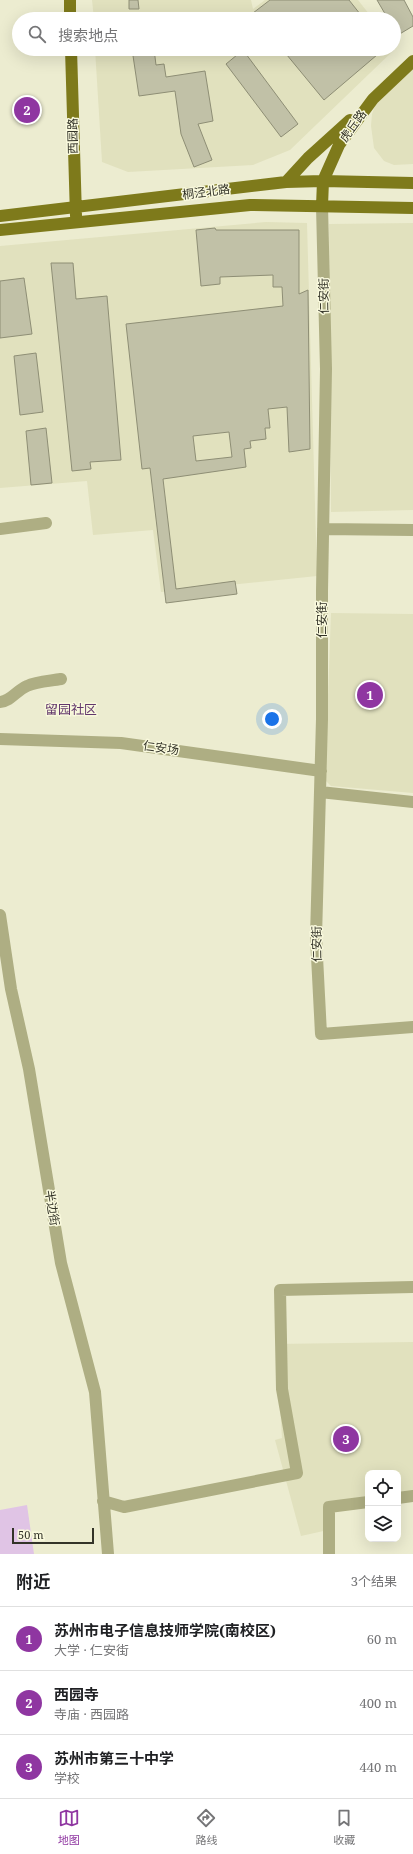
<!DOCTYPE html>
<html lang="zh">
<meta charset="utf-8">
<style>
body{margin:0;font-family:"Noto Serif","Noto Sans SC",serif;background:#f2f2f2;color:#202124}
.controls{position:absolute;right:12px;bottom:12px;display:grid;overflow:hidden;border-radius:8px;box-shadow:0 4px 16px #0002}
.controls button{width:36px;height:36px;display:grid;place-items:center;padding:0;border:0;border-bottom:1px solid #e0e0e0;background:#fff;color:#202124;font:20px sans-serif}
.scale{position:absolute;left:12px;bottom:10px;width:82px;box-sizing:border-box;padding-left:4px;border:2px solid #333328;border-top:0;font-size:11px;line-height:14px;white-space:nowrap;color:#333328;-webkit-text-stroke:3px #f9f9dd;paint-order:stroke}
.you{position:absolute;left:272px;top:719px;width:14px;height:14px;margin:-10px;border:3px solid #fff;border-radius:50%;background:#1a73e8;box-shadow:0 0 0 6px #1a73e833}
.badge{display:grid;place-items:center;width:26px;height:26px;border-radius:50%;background:#8f36a1;color:#fff;font-size:13px;font-weight:700}
.pin{position:absolute;translate:-50% -50%;border:2px solid #fff;box-shadow:0 1px 4px #0006}
.list{margin:0;padding:0;list-style:none}
h2{display:flex;justify-content:space-between;align-items:center;height:52px;margin:0;padding:0 16px;font-size:17px}
h2 small{font-size:13px;font-weight:400;color:#757577}
.list li{display:grid;grid-template-columns:26px 1fr auto;gap:12px;align-items:center;box-sizing:border-box;height:64px;padding:0 16px;border-top:1px solid #e0e0e0}
.list b{display:block;font-size:15px;white-space:nowrap}
.list p{margin:0;font-size:13px;white-space:nowrap;color:#757577}
.list em{font-size:13px;font-style:normal;color:#757577}
.icon{flex:none;width:22px;height:22px;fill:none;stroke:currentColor;stroke-width:2;stroke-linecap:round;stroke-linejoin:round}
.map{position:relative;flex:none;width:413px;height:1554px;overflow:hidden}
.search{position:absolute;background:#fff;box-shadow:0 4px 16px #0002;left:12px;right:12px;top:12px;height:44px;display:flex;align-items:center;gap:10px;box-sizing:border-box;padding:0 14px;border-radius:22px;color:#757577;font-size:15px}
.sheet{height:244px;background:#fff}
nav{display:flex;justify-content:space-around;align-items:center;box-sizing:border-box;height:56px;border-top:1px solid #e0e0e0;background:#fff;font-size:11px;color:#757577}
nav a{display:grid;justify-items:center;gap:2px}
nav .on{color:#8f36a1}
.map>svg:first-child{display:block}
.built{fill:#e1e1be}
.green{fill:#e0c4e5}
.building{fill:#c1c1a7;stroke:#8e8e75;fill-rule:evenodd}
.lines{fill:none;stroke-linecap:round;stroke-linejoin:round}
.minor{stroke:#aeae83;stroke-width:12}
.major{stroke:#7e7a1b;stroke-width:12}
.labels{text-anchor:middle;stroke-width:3;stroke-linejoin:round;paint-order:stroke}
.street-label{font-size:12px;fill:#333328;stroke:#f9f9dd}
.neighbourhood-label{font-size:13px;fill:#62376c;stroke:#f9f9dd}
</style>
<div class="map">
<svg width="413" height="1554" viewBox="0 0 413 1554">
<rect width="100%" height="100%" fill="#ececd0"/>
<!-- built -->
<path class="built" d="M92 0H251L253 9 265 0H358L373 19H94Z
M394 46 396 48 290 150 253 165 128 172 102 162 95 49H394Z
M413 67V164L394 165 384 161 374 148 371 126 372 114 376 103Z
M266 222 307 223 317 576 161 592 153 530 93 535 87 481 0 488V246Z
M413 223V510L331 512 329 224Z
M331 613 413 614V793L331 786 325 780Z
M413 1342V1493L398 1495V1473H368V1499L324 1505 328 1530 301 1536 275 1440 282 1438 276 1344Z"/>
<!-- green -->
<path class="green" d="M27 1505 34 1554H0V1510Z"/>
<!-- building -->
<path class="building" d="M129 0H138L139 9H129Z
M270 0H349L364 19H258L253 13Z
M377 0H404L413 17V26L398 35 394 28V19H388Z
M132 49H154L156 65 164 64 166 77 205 71 213 121 198 124 212 160 194 167 181 134 175 91 139 96Z
M282 49H384L324 100Z
M243 50 298 124 281 137 226 64Z
M215 228 216 230H299V294L308 290 310 449 289 452 287 407 268 409 270 428H265L266 439 250 441 251 448 244 449 246 467 163 479 176 589 235 581 237 594 166 603 150 468 142 469 126 324 283 306 282 287H273V275L220 277V284L201 286 196 230ZM229 432 232 457 196 461 193 436Z
M51 263H73L76 299 107 296 121 460 90 462 91 469 72 471Z
M24 278 32 334 0 338V281Z
M36 353 43 412 20 415 14 356Z
M46 428 52 483 31 485 26 431Z"/>
<g class="lines">
<!-- minor -->
<path class="minor" d="M322 206 326 369 322 591V719L316 937 321 1034 413 1027
M0 529 46 523
M323 529 413 530
M0 702C11 701 17 690 27 686 37 681 50 681 61 679
M0 739 121 743 321 771
M320 792 413 802
M0 915 11 989 29 1069 61 1263 95 1392 108 1554
M398 1498 413 1496
M103 1501 124 1507 297 1473 282 1389 280 1290 413 1287
M329 1554V1507L368 1502"/>
<!-- major -->
<path class="major" d="M70 0V19
M71 49 76 216
M286 182 308 158 350 120
M322 206 323 181 339 145 373 99 413 61
M0 216 286 182 323 181 413 183
M0 230 250 205 413 208"/>
</g>
<g class="labels">
<!-- street labels -->
<g class="street-label">
<text transform="translate(353 126) rotate(-54)" y="4">虎丘路</text>
<text transform="translate(73 136) rotate(-91)" y="4">西园路</text>
<text transform="translate(206 192) rotate(-7)" y="4">桐泾北路</text>
<text transform="translate(324 296) rotate(-91)" y="4">仁安街</text>
<text transform="translate(322 620) rotate(-90)" y="4">仁安街</text>
<text transform="translate(161 748) rotate(8)" y="4">仁安场</text>
<text transform="translate(317 944) rotate(-91)" y="4">仁安街</text>
<text transform="translate(52 1208) rotate(81)" y="4">半边街</text>
</g>
<!-- neighbourhood labels -->
<g class="neighbourhood-label">
<text x="71" y="714">留园社区</text>
</g>
</g>
</svg>
<div class="controls">
<button><svg class="icon" aria-label="locate" viewBox="0 0 24 24"><circle cx="12" cy="12" r="6"/><path d="M12 2v4M12 18v4M2 12h4M18 12h4"/></svg></button>
<button><svg class="icon" aria-label="layers" viewBox="0 0 24 24"><path d="M12 4l9 5-9 5-9-5zM3 14l9 5 9-5"/></svg></button>
</div>
<div class="scale">50 m</div>
<div class="you"></div>
<div class="pin badge" style="left:370px;top:695px">1</div>
<div class="pin badge" style="left:27px;top:110px">2</div>
<div class="pin badge" style="left:346px;top:1439px">3</div>
<div class="search"><svg class="icon" aria-label="search" viewBox="0 0 24 24"><circle cx="10" cy="10" r="6"/><path d="M15 15l6 6"/></svg>搜索地点</div>
</div>
<section class="sheet">
<h2>附近<small>3个结果</small></h2>
<ul class="list">
<li><span class="badge">1</span><div><b>苏州市电子信息技师学院(南校区)</b><p>大学 · 仁安街</p></div><em>60 m</em></li>
<li><span class="badge">2</span><div><b>西园寺</b><p>寺庙 · 西园路</p></div><em>400 m</em></li>
<li><span class="badge">3</span><div><b>苏州市第三十中学</b><p>学校</p></div><em>440 m</em></li>
</ul>
</section>
<nav>
<a class="on"><svg class="icon" aria-label="map" viewBox="0 0 24 24"><path d="M3 6l6-2 6 2 6-2v14l-6 2-6-2-6 2zM9 4v14M15 6v14"/></svg>地图</a>
<a><svg class="icon" aria-label="directions" viewBox="0 0 24 24"><path d="M12 3l9 9-9 9-9-9zM9 14v-3h6M13 9l2 2-2 2"/></svg>路线</a>
<a><svg class="icon" aria-label="saved" viewBox="0 0 24 24"><path d="M7 4h10v16l-5-4-5 4z"/></svg>收藏</a>
</nav>
